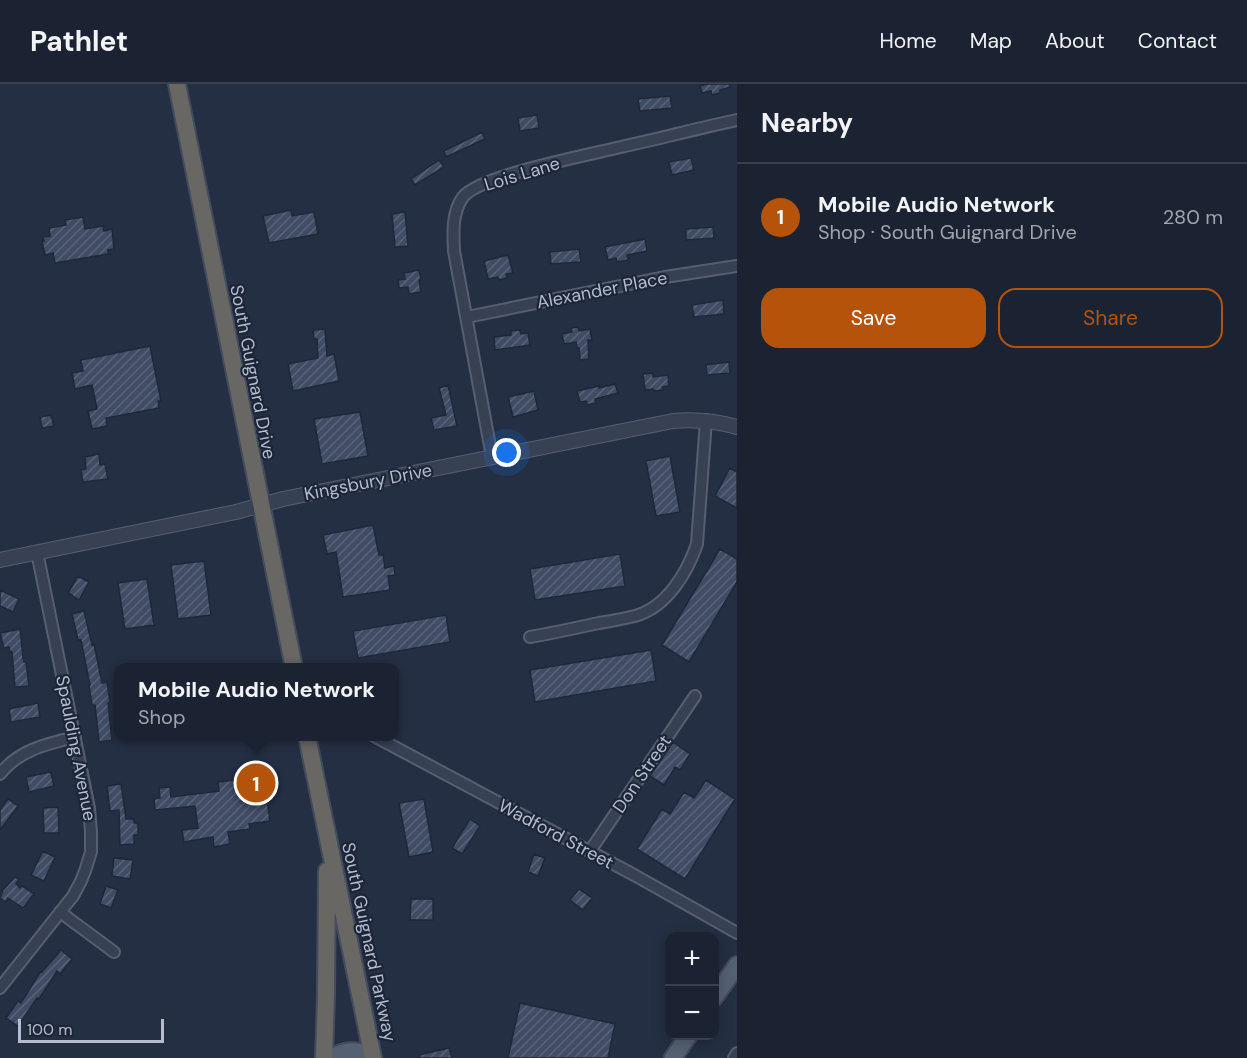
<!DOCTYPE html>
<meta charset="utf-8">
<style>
body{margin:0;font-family:"DM Sans",sans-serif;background:#282f3e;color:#f1f3f6}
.controls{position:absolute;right:18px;bottom:18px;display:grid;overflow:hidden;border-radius:12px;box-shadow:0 3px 15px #0003}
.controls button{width:54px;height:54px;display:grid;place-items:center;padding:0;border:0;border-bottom:2px solid #39404d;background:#1b2332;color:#f1f3f6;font:30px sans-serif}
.scale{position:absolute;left:18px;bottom:15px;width:146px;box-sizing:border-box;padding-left:6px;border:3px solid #b5bccd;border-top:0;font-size:16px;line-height:21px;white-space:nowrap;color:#b5bccd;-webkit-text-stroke:4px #1d2638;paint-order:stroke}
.you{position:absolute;left:507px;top:369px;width:21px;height:21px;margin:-15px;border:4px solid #fff;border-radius:50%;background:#1a73e8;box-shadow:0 0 0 9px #1a73e833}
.badge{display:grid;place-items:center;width:39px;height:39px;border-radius:50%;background:#b45309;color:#fff;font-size:20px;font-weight:700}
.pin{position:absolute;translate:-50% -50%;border:3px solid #fff;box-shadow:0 2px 6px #0006}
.popup{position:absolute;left:114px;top:579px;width:285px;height:78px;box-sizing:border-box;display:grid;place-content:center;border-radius:12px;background:#1b2332;filter:drop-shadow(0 2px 4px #0005);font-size:20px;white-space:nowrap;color:#a0a4ac}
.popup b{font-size:22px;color:#f1f3f6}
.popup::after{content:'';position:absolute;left:50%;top:100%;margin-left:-12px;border:12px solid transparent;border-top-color:#1b2332}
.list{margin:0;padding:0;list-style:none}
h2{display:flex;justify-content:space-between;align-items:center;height:78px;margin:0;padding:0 24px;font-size:26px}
h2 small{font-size:20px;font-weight:400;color:#a0a4ac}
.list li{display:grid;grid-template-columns:39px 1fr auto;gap:18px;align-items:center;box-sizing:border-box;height:108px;padding:0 24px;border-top:2px solid #39404d}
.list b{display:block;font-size:22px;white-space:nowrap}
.list p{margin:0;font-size:20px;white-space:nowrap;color:#a0a4ac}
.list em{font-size:20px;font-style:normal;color:#a0a4ac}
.actions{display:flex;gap:12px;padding:18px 24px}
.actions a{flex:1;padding:14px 0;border:2px solid #b45309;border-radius:18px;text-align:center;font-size:21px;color:#b45309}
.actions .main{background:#b45309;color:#fff}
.map{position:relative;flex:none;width:737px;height:974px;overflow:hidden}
header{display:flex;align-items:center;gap:36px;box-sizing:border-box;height:84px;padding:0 30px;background:#1b2332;border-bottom:2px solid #39404d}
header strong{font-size:28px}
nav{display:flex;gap:33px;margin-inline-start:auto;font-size:21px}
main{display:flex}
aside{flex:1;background:#1b2332}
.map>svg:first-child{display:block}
.building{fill:url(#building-hatch);stroke:#1f283a;stroke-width:1.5}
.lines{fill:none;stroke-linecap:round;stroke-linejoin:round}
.minor-casing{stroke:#565f70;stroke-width:14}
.tertiary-casing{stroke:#565f70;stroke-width:16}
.primary-casing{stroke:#424a5c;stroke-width:20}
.trunk-casing{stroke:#434c5d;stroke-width:20}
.minor{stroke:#384153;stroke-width:10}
.tertiary{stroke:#384153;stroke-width:14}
.primary{stroke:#566073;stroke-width:16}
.trunk{stroke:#686764;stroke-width:16}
.labels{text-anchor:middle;stroke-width:4.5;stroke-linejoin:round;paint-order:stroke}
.street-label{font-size:18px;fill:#b5bccd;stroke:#1d2638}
</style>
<header>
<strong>Pathlet</strong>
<nav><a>Home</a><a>Map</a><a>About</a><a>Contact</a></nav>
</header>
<main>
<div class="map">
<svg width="737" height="974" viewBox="0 0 737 974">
<defs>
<pattern id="building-hatch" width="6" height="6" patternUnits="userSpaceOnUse" patternTransform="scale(1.5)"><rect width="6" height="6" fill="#404b64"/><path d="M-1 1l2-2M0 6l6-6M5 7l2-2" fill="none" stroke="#596379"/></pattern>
</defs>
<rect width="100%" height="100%" fill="#242f43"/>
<!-- building -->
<path class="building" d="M707 0H729L730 3 720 6V9L712 11 711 7 702 9 700 2Z
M670 12 672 24 640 27 638 15Z
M537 31 539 44 520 47 518 34Z
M482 48 485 55 446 73 444 67Z
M691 74 694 86 672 91 669 78Z
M439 76 444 83 415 101 411 95Z
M291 126 292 132 314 128 318 150 269 159 263 132Z
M405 128 408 162 395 163 392 130Z
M83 133 85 145 103 142 104 147 112 145 114 165 108 166V170L55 179 53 169 45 171 42 157H44L43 153 50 152 49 144 66 141 65 136Z
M713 143 714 154 686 156V145Z
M645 155 647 167 627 171 628 176 617 178 616 174 608 176 605 163Z
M579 165 581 178 551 180 550 168Z
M508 171 513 189 506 190 507 194 499 196 498 193 488 195 484 177Z
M419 186 421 196H419L421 208 409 210 408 203 399 204 398 196 405 195 404 189Z
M723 216 724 230 694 233 692 221Z
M578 243 579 247 590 245 592 256H588L589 275 580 276 579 264H577L576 258 564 260 562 250 572 248 571 244Z
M325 245 327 272 334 270 339 297 293 307 288 280 318 274 317 255H314L313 246Z
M520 246 521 250 528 249 530 261 495 266 494 253 511 251V247Z
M150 262 161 317H158L159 324 106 334 107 342 92 345 88 327 97 325 92 301 75 305 72 289 83 287 81 276Z
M729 278 730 289 707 291 706 281Z
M653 289V293L668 291 669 302 662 303 663 306 654 307 653 305 645 306 643 290Z
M615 300 618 309 595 315 596 319 587 321 586 317 580 318 577 307 599 302V304Z
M448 301 457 342 434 346 431 334 446 331 439 304Z
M534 307 538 326 513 333 508 313Z
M360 328 368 372 322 380 314 335Z
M51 331 54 342 42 344 40 333Z
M99 370 100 381 105 380 108 395 83 398 81 386 86 385 85 373Z
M670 372 680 428 656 432 646 377Z
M730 384 737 388V424L715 412Z
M373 441 379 471H383L385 484 394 482 395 491 388 492 390 506 343 513 336 468 327 470 323 451Z
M720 465 737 475V498L689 578 662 561Z
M620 470 625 502 535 516 530 485Z
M204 477 211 531 178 535 171 481Z
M78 492 89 498 79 516 68 509Z
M147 495 154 541 125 545 118 499Z
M0 506 19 515 13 528 0 522Z
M84 527 92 561 94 560 102 599 107 598 110 618 108 619 112 656 99 658 95 621H92L89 601H90L81 556H78L72 530Z
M446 531 450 558 358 574 353 547Z
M20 545 23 573 24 578H26L29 602 15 603 12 568H10L9 563 4 564 0 549Z
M651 566 656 597 535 618 530 586Z
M38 619 40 633 11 638 9 625Z
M673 658 690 670 680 686 675 683 664 701 650 692Z
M51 688 54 702 29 708 26 693Z
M264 693 270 737 249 740 250 745 228 748 230 760 214 763 213 753 184 758 182 746 198 744 195 722 155 726 154 715 160 714 159 704 170 703 171 713 219 707 218 698Z
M706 696 735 715 685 795 637 765 662 725 670 730 684 708 694 714Z
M121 700 126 735H134V739H138V751H134V760L120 761 119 726 110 727 107 702Z
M8 715 18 722 0 746V726Z
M424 715 433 768 409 773 399 719Z
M58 723 59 749H44L43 724Z
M470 735 480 742 462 770 452 764Z
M43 767 55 773 44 797 31 791Z
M534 770 545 774 538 792 528 788Z
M114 774 133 776 130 795 112 792Z
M15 793 19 795 16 800 20 804 22 802 34 810 23 824 8 814 6 818 0 814 3 806Z
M106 802 118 806 111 824 100 820Z
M579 805 592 814 583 826 570 816Z
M411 815H433V836H410Z
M61 866 72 875 60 890 57 887 39 915 37 914 18 942 6 934 18 917 21 919 41 887 42 888Z
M520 919 615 940 608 974H508Z
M449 964 452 974H420L419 971Z"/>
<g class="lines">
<defs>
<path id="minor" d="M467 233 665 193 737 182
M492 373 454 167C453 149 452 128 463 113 480 91 594 70 625 62 662 54 699 44 737 36
M530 553C553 549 576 544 599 539 611 537 623 535 635 532 667 523 687 489 697 460L706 336
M374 652 636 792 737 849
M0 690C19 666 46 660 75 653
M590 767 695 612
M60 828 114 868
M0 904 73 812 81 797 85 787 91 768V748L89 724 37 468
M734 974 737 969"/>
<path id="tertiary" d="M0 476 236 428 283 415 673 337C695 335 715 337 737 343"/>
<path id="primary" d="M714 914 737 881
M332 974C345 964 357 967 372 970
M673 974 688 952"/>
<path id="trunk" d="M177 0 294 584
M307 652 373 974
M324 974 326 911 327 787"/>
</defs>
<!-- minor casing -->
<use href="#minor" class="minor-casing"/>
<!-- tertiary casing -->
<use href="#tertiary" class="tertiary-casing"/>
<!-- primary casing -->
<use href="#primary" class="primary-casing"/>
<!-- trunk casing -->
<use href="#trunk" class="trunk-casing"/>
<!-- minor -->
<use href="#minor" class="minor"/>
<!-- tertiary -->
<use href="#tertiary" class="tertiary"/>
<!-- primary -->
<use href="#primary" class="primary"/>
<!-- trunk -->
<use href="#trunk" class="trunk"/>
</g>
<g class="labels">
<!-- street labels -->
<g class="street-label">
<text transform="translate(522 90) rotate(-17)" y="6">Lois Lane</text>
<text transform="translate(602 206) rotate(-11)" y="6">Alexander Place</text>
<text transform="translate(253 288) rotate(79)" y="6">South Guignard Drive</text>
<text transform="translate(368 398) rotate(-11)" y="6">Kingsbury Drive</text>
<text transform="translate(76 664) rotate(79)" y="6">Spaulding Avenue</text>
<text transform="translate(642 690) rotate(-56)" y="6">Don Street</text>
<text transform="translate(556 750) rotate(28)" y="6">Wadford Street</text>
<text transform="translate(369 858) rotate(78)" y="6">South Guignard Parkway</text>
</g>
</g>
</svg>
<div class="controls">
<button>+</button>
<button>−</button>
</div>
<div class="scale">100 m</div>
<div class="you"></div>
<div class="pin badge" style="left:256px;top:699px">1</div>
<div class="popup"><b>Mobile Audio Network</b>Shop</div>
</div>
<aside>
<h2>Nearby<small></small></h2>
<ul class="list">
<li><span class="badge">1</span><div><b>Mobile Audio Network</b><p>Shop · South Guignard Drive</p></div><em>280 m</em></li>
</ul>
<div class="actions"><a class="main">Save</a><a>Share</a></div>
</aside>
</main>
